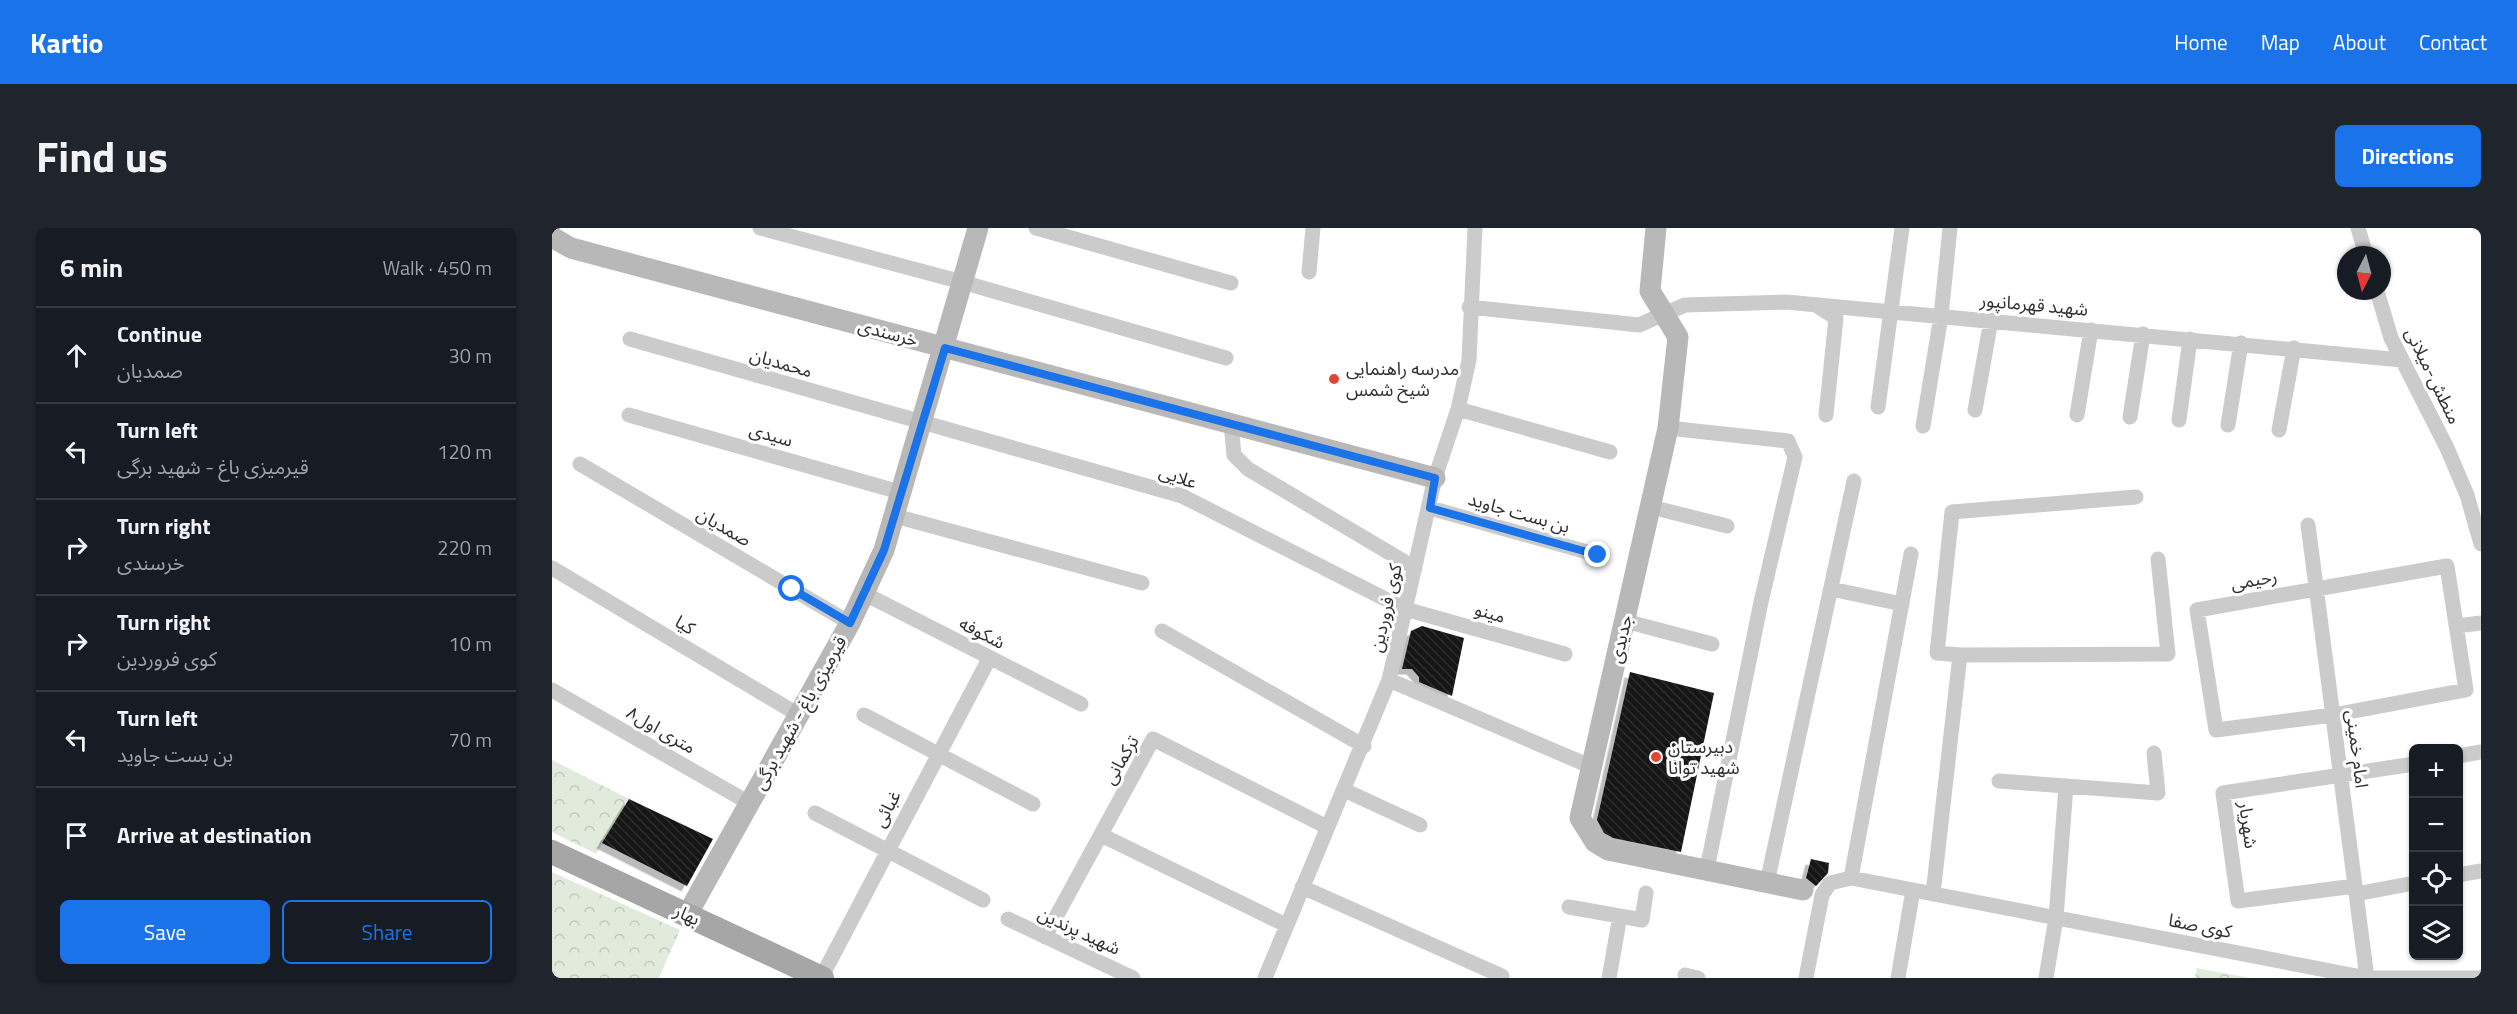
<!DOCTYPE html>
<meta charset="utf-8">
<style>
body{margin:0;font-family:"Titillium Web","Noto Sans Arabic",sans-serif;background:#20242c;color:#f1f3f6}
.controls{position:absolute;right:18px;bottom:18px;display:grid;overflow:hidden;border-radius:9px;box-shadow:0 2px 4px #0004}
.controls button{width:54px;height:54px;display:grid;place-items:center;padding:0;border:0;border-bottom:2px solid #363941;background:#171b24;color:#f1f3f6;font:30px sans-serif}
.compass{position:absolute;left:1785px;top:18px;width:54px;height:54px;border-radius:50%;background:#171b24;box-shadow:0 2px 4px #0004;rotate:186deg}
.stop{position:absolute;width:18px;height:18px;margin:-14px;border:4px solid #1a73e8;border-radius:50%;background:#fff}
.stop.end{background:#1a73e8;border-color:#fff;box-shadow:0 2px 6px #0008}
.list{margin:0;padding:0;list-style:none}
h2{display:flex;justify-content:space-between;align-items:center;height:78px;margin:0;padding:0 24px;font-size:26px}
h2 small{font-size:20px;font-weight:400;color:#9ea1a6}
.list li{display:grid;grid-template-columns:39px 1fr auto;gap:18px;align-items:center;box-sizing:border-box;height:96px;padding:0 24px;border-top:2px solid #363941}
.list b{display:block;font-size:22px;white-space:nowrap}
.list p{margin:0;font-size:20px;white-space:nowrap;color:#9ea1a6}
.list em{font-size:20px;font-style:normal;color:#9ea1a6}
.actions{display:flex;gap:12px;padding:18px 24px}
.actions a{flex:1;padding:14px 0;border:2px solid #1a73e8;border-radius:9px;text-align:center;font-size:21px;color:#1a73e8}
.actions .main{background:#1a73e8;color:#fff}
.icon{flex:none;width:33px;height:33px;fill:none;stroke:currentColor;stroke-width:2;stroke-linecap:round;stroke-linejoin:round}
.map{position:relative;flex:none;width:1929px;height:750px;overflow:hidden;border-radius:9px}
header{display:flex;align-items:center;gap:36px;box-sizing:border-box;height:84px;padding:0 30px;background:#1a73e8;color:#fff}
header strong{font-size:28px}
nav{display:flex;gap:33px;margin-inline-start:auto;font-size:21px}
.intro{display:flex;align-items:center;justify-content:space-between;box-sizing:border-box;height:144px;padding:0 36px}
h1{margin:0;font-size:42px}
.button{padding:15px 27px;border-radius:9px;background:#1a73e8;color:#fff;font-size:21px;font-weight:700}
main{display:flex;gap:36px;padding:0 36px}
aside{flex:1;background:#171b24;border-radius:9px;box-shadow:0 2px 4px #0004}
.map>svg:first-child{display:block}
.park{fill:url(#park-crowns)}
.building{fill:url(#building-back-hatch);filter:url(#shadow)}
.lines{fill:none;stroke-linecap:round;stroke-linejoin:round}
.street{stroke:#cbcbcb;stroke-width:15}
.secondary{stroke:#b8b8b8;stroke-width:21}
.primary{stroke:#a6a6a6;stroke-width:24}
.route{stroke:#1a73e8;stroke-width:8}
.poi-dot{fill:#e14634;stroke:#fff;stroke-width:2}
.labels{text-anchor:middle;stroke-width:6;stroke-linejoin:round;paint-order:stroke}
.street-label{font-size:18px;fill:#2e2e2e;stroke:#fff}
.poi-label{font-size:18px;fill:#2e2e2e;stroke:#fff;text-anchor:start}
</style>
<header>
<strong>Kartio</strong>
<nav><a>Home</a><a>Map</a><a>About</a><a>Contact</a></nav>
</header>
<div class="intro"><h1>Find us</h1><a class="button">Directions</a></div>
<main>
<aside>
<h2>6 min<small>Walk · 450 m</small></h2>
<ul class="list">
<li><svg class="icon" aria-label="ahead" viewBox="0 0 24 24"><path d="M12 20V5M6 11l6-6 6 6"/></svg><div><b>Continue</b><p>صمدیان</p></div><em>30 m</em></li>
<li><svg class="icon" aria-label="left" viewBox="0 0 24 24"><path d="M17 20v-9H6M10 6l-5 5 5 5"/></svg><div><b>Turn left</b><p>قیرمیزی باغ - شهید برگی</p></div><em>120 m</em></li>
<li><svg class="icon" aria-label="right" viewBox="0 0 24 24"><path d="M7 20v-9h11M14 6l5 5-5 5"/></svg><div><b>Turn right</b><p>خرسندی</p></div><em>220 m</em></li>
<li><svg class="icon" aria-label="right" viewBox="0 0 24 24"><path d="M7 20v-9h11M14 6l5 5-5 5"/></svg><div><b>Turn right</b><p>کوی فروردین</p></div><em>10 m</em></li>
<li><svg class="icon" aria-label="left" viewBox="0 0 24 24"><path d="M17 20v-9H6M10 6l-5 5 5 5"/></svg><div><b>Turn left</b><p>بن بست جاوید</p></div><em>70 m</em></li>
<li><svg class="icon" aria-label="arrive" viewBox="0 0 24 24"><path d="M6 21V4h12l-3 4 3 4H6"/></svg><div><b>Arrive at destination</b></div></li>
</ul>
<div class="actions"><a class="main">Save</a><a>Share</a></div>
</aside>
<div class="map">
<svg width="1929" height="750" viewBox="0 0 1929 750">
<defs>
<pattern id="park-crowns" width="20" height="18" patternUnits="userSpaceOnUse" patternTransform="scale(1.5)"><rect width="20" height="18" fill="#e1ebdb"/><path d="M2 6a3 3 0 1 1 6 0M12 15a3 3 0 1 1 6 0" fill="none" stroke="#c1cabc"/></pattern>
<pattern id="building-back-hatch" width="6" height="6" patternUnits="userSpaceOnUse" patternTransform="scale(1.5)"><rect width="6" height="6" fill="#151515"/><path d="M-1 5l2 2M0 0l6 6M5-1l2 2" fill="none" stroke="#2f2f2f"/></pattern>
<filter id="shadow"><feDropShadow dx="-5.5" dy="5.5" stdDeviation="0" flood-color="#0004"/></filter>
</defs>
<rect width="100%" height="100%" fill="#fff"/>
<!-- park -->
<path class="park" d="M0 532 77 571 44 626 0 604Z
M0 644 128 702 107 750H0Z
M1645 740 1698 750H1643Z"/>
<!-- building -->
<path class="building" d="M870 398 912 410 900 468 867 454V449L860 441H850L859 403Z
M1078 444 1162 465 1129 624 1061 610 1052 605 1045 592Z
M77 571 161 611 135 658 50 615Z
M1259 631 1277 635 1276 645 1264 658 1254 650Z"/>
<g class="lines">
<!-- street -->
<path class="street" d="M208 0 410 54 674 130
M484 0 679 55
M1806 0 1814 27
M757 44 761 0
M1825 63 1839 110 1895 220 1915 267 1929 316
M1265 78 1284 90 1274 187
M917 79 1087 97 1133 77 1234 74 1850 132
M78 111 630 268 853 381 1013 426
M1326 179 1350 0
M906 181 1058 224
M1423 182 1439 92
M77 187 351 265
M1525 187 1539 102
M1578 189 1591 106
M1627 192 1638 111
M679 196 682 227 696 241 863 340
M1676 197 1689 115
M1371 198 1389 88 1398 0
M1116 200 1236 213 1243 229 1209 374 1155 641
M1727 202 1742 120
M28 236 298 395
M1584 269 1400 284 1385 425 1408 427 1616 426 1606 331
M1099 279 1175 298
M878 280 1046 327
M343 288 590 355
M1756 297 1815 750
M1895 338 1914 462 1781 487 1664 502 1645 382Z
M0 340 247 487
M1279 361 1350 376
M313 366 529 476
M1073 393 1160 416
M1905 398 1929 395
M610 403 812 518
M837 452 1040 539
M0 462 199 576
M312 487 481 576
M1906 528 1929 524
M1447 553 1606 565 1602 525
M792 562 868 597
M263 585 431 672
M549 607 734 697
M1906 647 1929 643
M1299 650 1359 326
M1215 655 1302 253
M1803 658 1686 673 1671 565 1862 536
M750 659 950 748
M1381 666 1408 427
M1804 666 1862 655
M1017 679 1090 692 1094 665
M456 691 581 750
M493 709 601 511 775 599
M1133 747 1146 750
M269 750 437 431
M713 750 837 452 883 250 906 181 917 132 923 0
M1057 750 1068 688
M1254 750 1270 667 1278 655 1299 650 1815 750H1929
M1346 750 1361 662
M1494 750 1504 690 1514 558"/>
<!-- secondary -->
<path class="secondary" d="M1104 0 1098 63 1126 109 1116 200 1028 590 1043 614 1056 622 1251 662
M0 9 19 20 883 250
M135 687 298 395 332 322 426 0"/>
<!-- primary -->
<path class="primary" d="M0 624 270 750"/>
</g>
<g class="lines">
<!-- route -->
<path class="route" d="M240 361 298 395 332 322 393 120 883 250 878 280 1046 327"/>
</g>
<!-- markers -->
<g class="poi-dot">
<circle cx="782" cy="151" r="6"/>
<circle cx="1104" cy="529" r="6"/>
</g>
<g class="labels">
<!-- street labels -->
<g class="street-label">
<text transform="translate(1482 77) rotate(5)" y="6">شهید قهرمانپور</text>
<text transform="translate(336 105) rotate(15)" y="6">خرسندی</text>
<text transform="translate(229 135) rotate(16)" y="6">محمدیان</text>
<text transform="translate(1881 148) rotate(64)" y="6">منطش-میلانی</text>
<text transform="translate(219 207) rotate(16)" y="6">سیدی</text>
<text transform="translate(626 249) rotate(19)" y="6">علایی</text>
<text transform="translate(967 285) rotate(16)" y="6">بن بست جاوید</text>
<text transform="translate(172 299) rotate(30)" y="6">صمدیان</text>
<text transform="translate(1702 352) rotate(-10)" y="6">رحیمی</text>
<text transform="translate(834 380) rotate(-77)" y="6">کوی فروردین</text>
<text transform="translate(938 385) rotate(16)" y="6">مینو</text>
<text transform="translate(133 397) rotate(31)" y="6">کیا</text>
<text transform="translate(430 405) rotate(27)" y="6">شکوفه</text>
<text transform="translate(1069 411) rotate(-77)" y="6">جدیدی</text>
<text transform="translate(248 485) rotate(-61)" y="6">قیرمیزی باغ - شهید برگی</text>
<text transform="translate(109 502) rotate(30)" y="6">۸متری اول</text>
<text transform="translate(1805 521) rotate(83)" y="6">امام خمینی</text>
<text transform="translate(569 532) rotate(-60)" y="6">ترکمانی</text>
<text transform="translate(335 581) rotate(-62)" y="6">غبائی</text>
<text transform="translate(1696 597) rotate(82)" y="6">شهریار</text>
<text transform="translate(135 687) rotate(25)" y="6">بهار</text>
<text transform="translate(1648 698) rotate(11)" y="6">کوی صفا</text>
<text transform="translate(527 703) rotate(25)" y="6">شهید پرندین</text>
</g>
<!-- poi labels -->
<g class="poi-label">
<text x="794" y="147">مدرسه راهنمایی<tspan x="794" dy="21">شیخ شمس</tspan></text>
<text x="1116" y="525">دبیرستان<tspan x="1116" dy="21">شهید توانا</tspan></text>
</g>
</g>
</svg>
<div class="controls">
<button>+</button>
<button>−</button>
<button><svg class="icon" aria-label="locate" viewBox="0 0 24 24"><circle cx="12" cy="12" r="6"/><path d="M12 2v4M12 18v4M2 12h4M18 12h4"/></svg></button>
<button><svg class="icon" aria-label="layers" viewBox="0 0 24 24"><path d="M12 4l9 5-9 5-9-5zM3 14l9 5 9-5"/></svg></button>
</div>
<svg class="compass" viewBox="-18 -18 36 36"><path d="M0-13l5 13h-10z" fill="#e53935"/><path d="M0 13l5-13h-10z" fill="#9ea1a6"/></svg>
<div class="stop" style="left:240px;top:361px"></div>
<div class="stop end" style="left:1046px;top:327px"></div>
</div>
</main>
